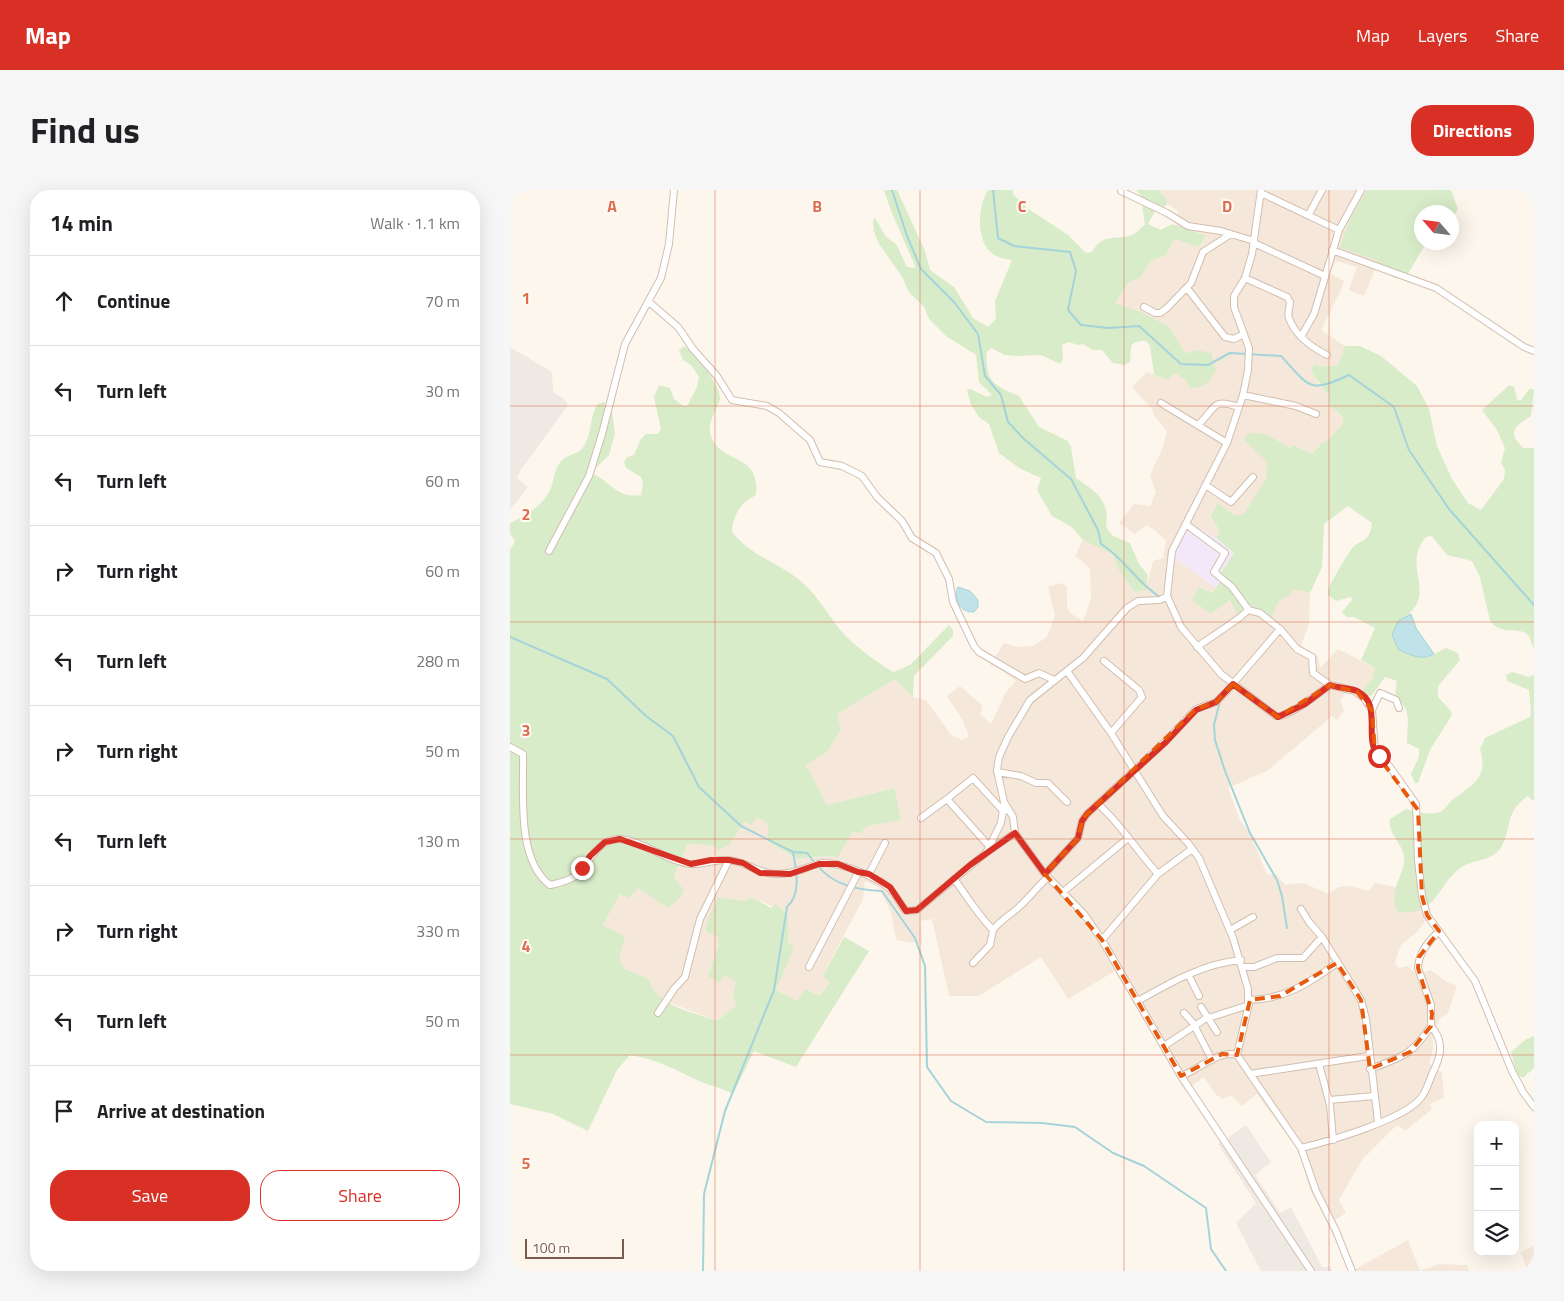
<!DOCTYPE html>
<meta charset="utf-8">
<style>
body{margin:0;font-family:"Titillium Web",sans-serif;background:#f6f6f6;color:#202124}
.controls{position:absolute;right:15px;bottom:15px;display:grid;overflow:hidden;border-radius:10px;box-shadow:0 5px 20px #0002}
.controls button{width:45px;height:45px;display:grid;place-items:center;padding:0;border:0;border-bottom:1px solid #e0e0e0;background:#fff;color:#202124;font:25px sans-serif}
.compass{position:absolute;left:904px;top:15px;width:45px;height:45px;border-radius:50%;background:#fff;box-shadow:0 5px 20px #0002;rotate:298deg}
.scale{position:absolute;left:15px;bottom:12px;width:99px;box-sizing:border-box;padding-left:5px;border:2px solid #7a5c4d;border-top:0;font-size:14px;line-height:18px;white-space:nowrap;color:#7a5c4d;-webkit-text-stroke:4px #fffaf3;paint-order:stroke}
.stop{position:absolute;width:15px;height:15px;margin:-11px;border:4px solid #d93025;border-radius:50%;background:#fff}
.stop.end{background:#d93025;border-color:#fff;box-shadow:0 1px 5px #0008}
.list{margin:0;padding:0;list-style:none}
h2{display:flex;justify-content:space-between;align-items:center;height:65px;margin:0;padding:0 20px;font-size:21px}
h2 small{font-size:16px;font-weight:400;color:#757577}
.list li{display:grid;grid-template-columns:32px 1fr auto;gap:15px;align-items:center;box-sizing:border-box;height:90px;padding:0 20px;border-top:1px solid #e0e0e0}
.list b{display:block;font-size:19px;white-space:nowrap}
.list em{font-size:16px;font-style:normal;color:#757577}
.actions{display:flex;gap:10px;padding:15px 20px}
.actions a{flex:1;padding:11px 0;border:1px solid #d93025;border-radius:20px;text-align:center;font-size:18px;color:#d93025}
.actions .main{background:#d93025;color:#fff}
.icon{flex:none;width:28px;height:28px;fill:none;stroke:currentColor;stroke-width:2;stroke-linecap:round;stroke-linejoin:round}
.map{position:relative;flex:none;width:1024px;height:1081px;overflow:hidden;border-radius:20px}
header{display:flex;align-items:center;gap:30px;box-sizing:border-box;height:70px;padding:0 25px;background:#d93025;color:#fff}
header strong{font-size:24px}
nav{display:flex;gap:28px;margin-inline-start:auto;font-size:18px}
.intro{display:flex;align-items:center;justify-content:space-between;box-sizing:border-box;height:120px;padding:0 30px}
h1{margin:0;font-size:35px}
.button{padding:12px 22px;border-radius:20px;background:#d93025;color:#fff;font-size:18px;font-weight:700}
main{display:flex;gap:30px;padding:0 30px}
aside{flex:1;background:#fff;border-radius:20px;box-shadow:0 5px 20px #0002}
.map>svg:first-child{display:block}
.residential{fill:#f5e8da}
.industrial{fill:#efe9e4}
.education{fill:#f3e8fa}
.green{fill:#d8ecc9}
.water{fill:#bfe3e8;stroke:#a5d3da}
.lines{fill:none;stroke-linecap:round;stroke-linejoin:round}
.stream{stroke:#a5d3da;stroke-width:2}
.minor-casing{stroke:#d1beb0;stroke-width:8}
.minor{stroke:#fff;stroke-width:6}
.route{stroke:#d93025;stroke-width:6}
.marked{fill:none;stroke:#e8590c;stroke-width:4;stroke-dasharray:10 6;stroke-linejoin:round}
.grid{fill:none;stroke:#dc6d51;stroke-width:1;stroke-opacity:0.55}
.grid-label{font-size:16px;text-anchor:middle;font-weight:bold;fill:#dc6d51;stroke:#fffaf3;stroke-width:4;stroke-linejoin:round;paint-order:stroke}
</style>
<header>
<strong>Map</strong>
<nav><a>Map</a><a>Layers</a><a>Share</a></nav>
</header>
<div class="intro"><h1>Find us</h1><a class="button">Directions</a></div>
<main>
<aside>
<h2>14 min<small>Walk · 1.1 km</small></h2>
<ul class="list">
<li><svg class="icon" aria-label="ahead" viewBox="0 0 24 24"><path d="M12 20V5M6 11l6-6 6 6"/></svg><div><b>Continue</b></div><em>70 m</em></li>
<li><svg class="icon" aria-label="left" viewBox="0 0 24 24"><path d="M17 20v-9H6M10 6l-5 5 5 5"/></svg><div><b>Turn left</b></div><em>30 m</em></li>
<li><svg class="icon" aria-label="left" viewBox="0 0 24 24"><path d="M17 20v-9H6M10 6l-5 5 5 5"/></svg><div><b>Turn left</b></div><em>60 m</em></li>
<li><svg class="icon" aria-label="right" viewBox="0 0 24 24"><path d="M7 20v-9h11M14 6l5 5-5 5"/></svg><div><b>Turn right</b></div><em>60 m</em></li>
<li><svg class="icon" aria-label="left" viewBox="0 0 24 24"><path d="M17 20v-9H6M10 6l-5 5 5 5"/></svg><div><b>Turn left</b></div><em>280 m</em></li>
<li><svg class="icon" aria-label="right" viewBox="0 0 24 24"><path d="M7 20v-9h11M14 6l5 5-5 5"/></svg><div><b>Turn right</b></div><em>50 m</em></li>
<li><svg class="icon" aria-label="left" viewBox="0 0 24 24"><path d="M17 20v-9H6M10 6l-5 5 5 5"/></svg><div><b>Turn left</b></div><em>130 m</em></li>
<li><svg class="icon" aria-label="right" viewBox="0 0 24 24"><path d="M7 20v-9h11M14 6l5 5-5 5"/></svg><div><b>Turn right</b></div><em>330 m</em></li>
<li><svg class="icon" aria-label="left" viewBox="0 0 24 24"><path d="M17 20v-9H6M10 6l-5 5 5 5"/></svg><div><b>Turn left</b></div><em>50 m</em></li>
<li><svg class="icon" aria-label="arrive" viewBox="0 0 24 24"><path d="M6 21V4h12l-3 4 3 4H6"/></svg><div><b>Arrive at destination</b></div></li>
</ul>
<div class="actions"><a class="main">Save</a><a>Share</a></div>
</aside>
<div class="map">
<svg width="1024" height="1081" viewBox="0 0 1024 1081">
<rect width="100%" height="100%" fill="#fdf6ec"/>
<!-- residential -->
<path class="residential" d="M648 0H857L842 25 829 56 869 71 854 106 839 100 847 77 826 71 820 83 834 91 832 98 811 140 835 156 828 175 815 177 804 174 806 190 819 207 818 214 833 227V233L819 251 812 253 802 264 785 255 780 258 756 244 734 250 757 272 756 289 748 304 734 324 725 327 708 313 710 341 706 348 681 334 666 369 706 398 701 403 716 411 765 415 782 399 800 403 799 434 791 455 808 466 810 478 828 459 865 478 863 488 853 500 841 497 830 510 834 521 827 530 822 526 757 581 718 598 730 630 739 642 757 684 767 685 775 695 794 693 818 704 829 697 840 696 859 701 865 693 886 697 884 714 914 718 919 727 906 743 893 753 888 762 885 773 889 778 897 776 907 784 921 780 937 792 947 796 938 823 930 828 923 845V859L919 873 932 883 934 908 920 914 922 919 895 941 887 935 852 970 829 1010 836 1023 819 1034 800 1000 788 960 747 904 732 916 721 905 713 909 706 905 694 887 675 901 605 781 558 809 531 767 469 806H439L422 729 411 731 412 754 386 750 381 722 368 697 355 691 353 709 313 785 320 792 310 806 287 811 266 800 284 758 278 752V724L242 707 234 711 208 707 209 753 198 786 215 785 226 792 223 803 227 816 207 831 148 808 140 796 139 789 114 779 93 735 110 704 128 697 158 718 164 689 177 654H220L234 632 247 627 258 634V652L288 669 313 666 328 667 342 641 358 636 390 630 383 598 317 615 296 575 317 562 331 540 327 524 385 489 403 507 416 510 441 545 452 550 459 546 453 531 437 506 450 496 473 516 470 524 481 534 496 502 506 491 488 478 480 475 494 453 508 457 523 456 537 447 545 425 538 397 551 393 557 397V416L560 423 573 431 581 409 580 378 565 366 573 350 599 360 603 364 608 379 625 402 636 399 643 371 653 368 656 351 646 341 636 335 625 344 609 333 624 314 640 316 646 302 640 285 653 257 657 241 644 226 643 220 622 197 637 182 658 190 663 183 677 190 688 160 675 163 659 136 631 122 605 113 619 92 631 87 641 71 656 65 664 49 689 57 696 47 666 36 668 21 657 14 656 8Z
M898 1050 910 1081 929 1074 957 1075 959 1081H842Z
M1024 1056V1081H1017L1011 1062Z"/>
<!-- industrial -->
<path class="industrial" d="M0 157 42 182 43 202 55 210 58 215 10 281 7 288 18 297 0 320Z
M736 935 761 972 745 985 770 1023 781 1017 812 1077H821L822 1081H751L726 1033 746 1013 708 954Z"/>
<!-- education -->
<path class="education" d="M681 334 706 348 724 363 710 384 713 390 706 398 662 366Z"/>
<!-- green -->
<path class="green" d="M374 0H387L415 61 420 80 444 97 463 128 478 137 486 129 485 111 502 70C496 69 488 68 483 64 465 51 468 16 478 0H503V4L517 18 558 45 576 63 582 62C594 42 604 51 622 45 627 43 630 38 635 35L631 6 626 0H648L656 8 657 14 649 22 645 21 638 34 651 40 662 34 696 46 689 57 664 49 656 65 641 71 631 87 619 92 605 113 631 122 659 136 675 163 688 160 701 163 706 180C699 193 694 198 680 198L676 190 664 183 658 190 644 185 640 156 636 151C616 151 622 158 620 172L614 175 603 173 592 160H583L573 154 569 155 558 152 552 155 553 169 550 174 531 165 506 166 495 165 481 158 477 162C475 192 484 195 509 206L529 237 558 251 561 257 566 288C586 302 600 309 596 337L603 346 620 353 629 374 638 385 636 400 625 402 608 379 603 364 573 350 562 337 542 326 527 300 531 288 509 278 489 263 479 234 469 227 461 215 457 200 460 199 477 207 482 205 469 192 466 165 436 146 419 129 414 117 399 102 391 85 369 54 364 42 363 30 365 28 376 47 386 54 397 77 406 78 381 21Z
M857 0H941L948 19 942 29V22H912V52L916 53 895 89 885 88 866 78 868 71 829 57 842 25Z
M174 156C184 161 212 197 210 209 207 220 196 233 201 246 211 275 251 262 246 305 230 313 223 325 222 342 243 368 269 372 293 393 310 408 321 431 337 447 348 459 369 473 383 482L400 475 439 435 443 440V446L404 486 403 507 385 489 327 524 331 540 317 562 296 575 317 615 384 598 391 630 358 636 350 643 342 642 328 667 313 666 288 669 258 652V634L247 627 242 635 234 632 220 654 209 660 201 655 177 654 164 688 174 700 170 708 158 718 128 698 119 708 110 704 93 735 115 747 109 768 114 779 139 789C145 816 183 822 207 831L226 816 223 803 226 792 215 785 209 793 198 786 209 753 208 747 195 741 199 727 208 707 234 711 242 707 261 718 266 714 278 725V752L284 758 266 800 287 811 295 799 310 806 320 792 313 786 334 747 359 761 286 877 244 861 223 904C211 897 199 896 187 890 164 879 146 869 120 865L107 880 78 941 43 924 0 914V360L5 351 0 344V333C16 326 37 313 42 295 45 285 45 278 52 270 59 263 69 265 74 256 81 245 80 231 85 219L88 214 94 212 102 221 105 244 99 265 85 279 83 284C100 291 107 309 131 305L133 293 131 287 116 278 114 272 117 267 124 265 131 249 136 244H148L151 239 144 207 149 195 160 198 164 209 173 216H177L187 197 189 187 181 175 173 170 169 160Z
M835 156H850L871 166 907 196 919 219 927 256 942 289 958 313 971 320 994 289 995 280 991 272 995 258 987 240 972 220 999 195 1004 197 1007 209 1010 211 1020 198 1024 200 1021 226C1004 237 997 242 1013 258H1024V459C1021 454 1021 448 1017 444 1010 437 992 446 980 431L970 387 962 371 937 365 922 346 916 347C889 377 933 407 888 431L917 468 936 458 948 463 950 470 928 496V507L940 520 942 525 920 560 908 593H905L901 584 909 567V559L897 553C897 531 903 522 885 506L887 491 875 487 862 505 857 507 853 500 863 488 865 478 851 470 865 438 844 427H837L832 422 842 410 841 407 826 411 818 405V399C825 386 832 372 841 360 850 347 859 356 862 333L838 316 814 334 812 377 800 403 782 399 780 406C767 409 765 416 762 428L739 414 727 424 720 410 701 424 682 410 689 397 702 403 712 390 710 384 724 363 706 348 710 341 701 326 708 313 725 326 734 324 756 289 757 272 734 250 738 243 756 244 780 258 784 255 802 264 812 253 819 250 833 233V227L818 214 819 207 801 181 804 174 815 177 828 175Z
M1002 482 1019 487 1024 485V611L1017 606C1013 610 1007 615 1004 620 997 632 999 646 990 659 980 672 961 669 949 679 925 698 928 726 887 722 877 698 897 683 894 665 891 652 877 642 880 629L896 619C905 622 921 625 930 622 935 620 938 614 941 611 962 595 979 588 970 559L975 548 1020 527 1021 522 1019 500 997 491 996 485Z
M1024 846V878L1013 888 1007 884 1001 862 1015 850Z"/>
<!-- water -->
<path class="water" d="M448 397 460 401 468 410V417L464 422C451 423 442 409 448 397Z
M901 424 906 438 924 464C912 471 901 465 889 460L882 445 888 431Z"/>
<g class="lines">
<!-- stream -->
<path class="stream" d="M382 0 397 46 411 79 444 112 468 144 475 186 491 205 498 232 514 249 561 289 588 340 591 354C614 368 627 393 650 407
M483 0 488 48 504 56 560 62 566 81 558 120 571 135 598 138 629 136 671 174 698 175 720 163 771 166C800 197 798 204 839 185L884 217 899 260 939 319 1024 415
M0 447 97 489 136 526 163 546 189 597 231 636 283 662C286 680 292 703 277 717L264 800 215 921 194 1004 193 1081
M710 511 704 535 705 550 715 581 740 643 767 690 772 706 777 738
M283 662 297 663 305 673
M308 676C324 696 349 700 372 701L405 748 415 776 417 877 441 911 476 932 532 933 565 937 603 963 634 976 696 1018 701 1059 716 1081"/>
<defs>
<path id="minor" d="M751 0 742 64 735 88 724 106V117L739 158 738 180 733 205 717 253 662 361 657 406 671 437 711 484 766 526C778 528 809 503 820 495
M611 1 657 23 678 36 711 41 744 51
M751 3 829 40
M799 24 812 0
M744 53 815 86
M822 60 926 98 1014 157 1024 161
M735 88 777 107 780 112C780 117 777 124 779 128 785 145 801 157 817 165
M677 98 715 147 724 149 734 144
M139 112 168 137 183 159 207 186 222 210 257 216 269 223 300 250 310 272 332 276 352 286 367 307 392 331 402 348 426 363 439 389 443 412 464 456 469 462 515 489 529 483 544 490
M634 117 645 123H650L657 118 681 93 693 62 721 44
M792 145 804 124 829 40 851 0
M733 205 786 216 806 224
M651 213 717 253
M689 234C707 217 701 208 729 217
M697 296 721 312 743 287
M677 335 715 363 704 382 722 397 738 419C737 425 696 450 687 457
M39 361 79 286 92 244 115 154 151 88 159 54 164 0
M657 406 650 410 628 411 617 418 573 468 520 510 498 547 489 567 487 580 494 612 503 627 505 643 535 684 574 724 592 750 671 886C689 880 709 859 727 865L791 958 806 1001 826 1041 842 1081
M770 439 787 459 802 467 803 483 820 495 845 501 854 508 862 520 865 562 880 577 906 614 908 670 912 706 917 725 965 791 1002 881 1013 902 1024 917
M594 471 629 500 632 507 601 543
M557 481 601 543 653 626 678 653 689 668 723 748 738 799V818L727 865
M862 520 870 503 886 510 889 518
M0 557 13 564C14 602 6 670 40 695 49 693 57 692 65 686 80 674 86 649 109 649 132 650 158 672 181 674 192 675 205 669 218 670 238 672 247 684 268 684 284 684 294 678 308 674 323 669 367 687 378 697 385 703 390 714 396 721L407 720 476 663 491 633 494 613
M487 582 511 586 526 593H538L557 612
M588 614C611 634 627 661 648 684L592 750
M411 628 437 609
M480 657 437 609 463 588 494 622
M477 662 505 643
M359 684 375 653
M535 684 568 648 572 631 577 624 655 552 686 519 706 512 716 502 770 439 750 423 738 420
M648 684 682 659
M444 689C457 706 468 725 483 740 490 730 501 725 510 716 520 707 528 696 538 687
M553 702 617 649
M720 740 743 727
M812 747 851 810 856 829 868 932
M463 773 480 755 483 740
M299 777 348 683
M733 777H744L767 768H793L812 747 799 732 791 719
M679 786 689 806
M738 810C774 810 799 793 827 773
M628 811C659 793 695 773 731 770
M691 817 707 842
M148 823 164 799 175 787 190 729 219 670
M674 823 683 833 702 870
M654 856 695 829 739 815
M809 874 820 915 823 950
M860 879C892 867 902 865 921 836
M740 884 858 866
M671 886 801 1081
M819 910 864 906
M791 958C820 951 892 930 910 909 918 900 919 889 925 878 932 862 933 850 921 836V815L908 778C909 761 918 753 929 741"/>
</defs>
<!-- minor casing -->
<use href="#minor" class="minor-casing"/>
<!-- minor -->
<use href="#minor" class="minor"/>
</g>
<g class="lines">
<!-- route -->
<path class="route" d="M72 678 80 666 95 652 110 649 181 674 201 670H219L233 673 250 683 280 684 309 674H328L348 682 359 684 380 697 396 721 407 720 460 675 505 643 535 684 568 648 572 631 577 624 656 552 686 520 706 512 723 494 768 527 795 514 820 495C828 498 839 498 847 501 874 514 852 549 869 566"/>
</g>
<!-- marked area -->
<path class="marked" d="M723 494 768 527 820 495 847 502 862 520 865 562 908 620 912 706 917 725 929 741 909 767 908 778 922 823 921 836 900 862 860 879 851 810 827 773 770 806 740 810 727 865 712 864 671 886 592 750 535 684 568 648 573 628 686 519 706 512Z"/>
<!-- grid -->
<path class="grid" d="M205 0V1081M410 0V1081M614 0V1081M819 0V1081M0 216H1024M0 432H1024M0 649H1024M0 865H1024"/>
<g class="grid-label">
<text x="102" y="22">A</text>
<text x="307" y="22">B</text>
<text x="512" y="22">C</text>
<text x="717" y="22">D</text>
<text x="16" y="114">1</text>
<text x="16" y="330">2</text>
<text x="16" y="546">3</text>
<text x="16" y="762">4</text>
<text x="16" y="979">5</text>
</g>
</svg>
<div class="controls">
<button>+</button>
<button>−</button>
<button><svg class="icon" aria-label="layers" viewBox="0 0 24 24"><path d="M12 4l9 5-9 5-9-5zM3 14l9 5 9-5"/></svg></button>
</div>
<svg class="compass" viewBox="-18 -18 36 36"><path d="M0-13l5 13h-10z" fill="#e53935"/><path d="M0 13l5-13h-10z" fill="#757577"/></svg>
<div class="scale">100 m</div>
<div class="stop" style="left:869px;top:566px"></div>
<div class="stop end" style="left:72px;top:678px"></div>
</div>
</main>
